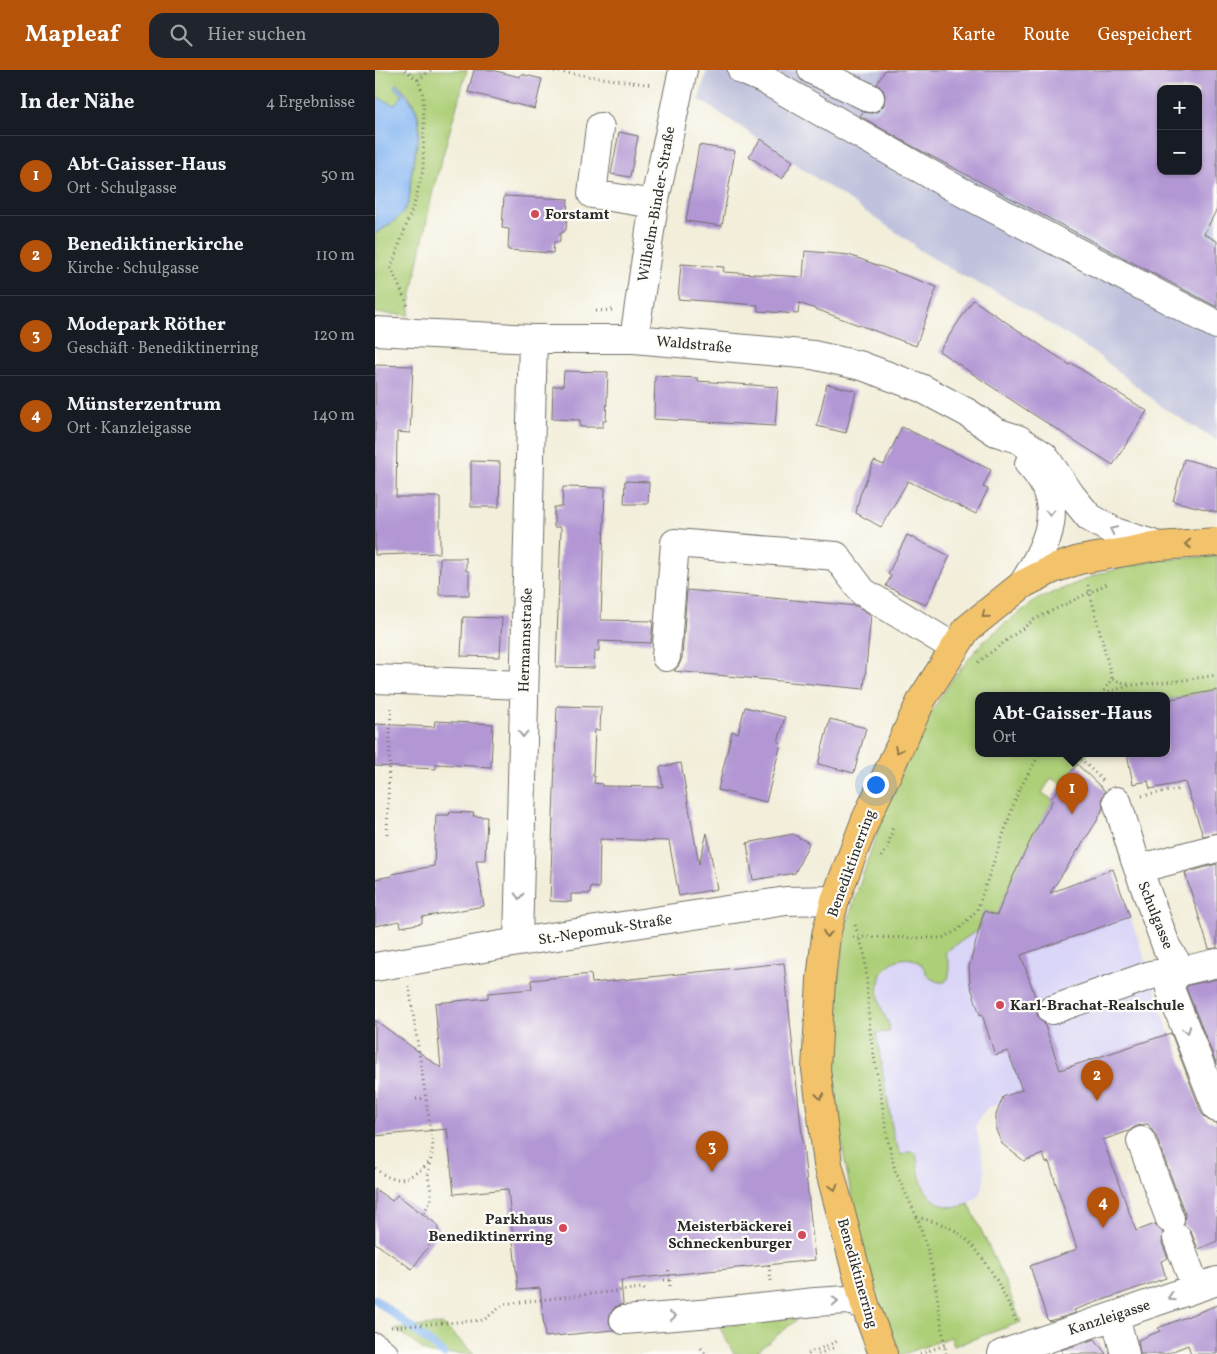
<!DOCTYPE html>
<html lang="de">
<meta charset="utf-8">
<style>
body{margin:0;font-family:Vollkorn,serif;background:#20242c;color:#f1f3f6}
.controls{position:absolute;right:15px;top:15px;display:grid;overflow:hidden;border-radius:10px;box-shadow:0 1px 4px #0004}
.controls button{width:45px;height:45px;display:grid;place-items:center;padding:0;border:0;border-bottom:1px solid #363941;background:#171b24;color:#f1f3f6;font:25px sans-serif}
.you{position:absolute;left:500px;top:714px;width:18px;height:18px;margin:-12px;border:4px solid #fff;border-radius:50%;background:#1a73e8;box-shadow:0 0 0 8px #1a73e833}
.badge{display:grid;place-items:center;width:32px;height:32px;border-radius:50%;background:#b45309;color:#fff;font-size:16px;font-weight:700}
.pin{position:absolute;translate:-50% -41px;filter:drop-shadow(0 1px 2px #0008)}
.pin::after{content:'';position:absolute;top:26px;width:18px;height:15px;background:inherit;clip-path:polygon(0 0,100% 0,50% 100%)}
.popup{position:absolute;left:600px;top:622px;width:195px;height:65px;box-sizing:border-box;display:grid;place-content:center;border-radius:10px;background:#171b24;filter:drop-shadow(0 1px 4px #0005);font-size:16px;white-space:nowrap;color:#9ea1a6}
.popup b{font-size:19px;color:#f1f3f6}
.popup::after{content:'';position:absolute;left:50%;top:100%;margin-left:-10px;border:10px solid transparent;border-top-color:#171b24}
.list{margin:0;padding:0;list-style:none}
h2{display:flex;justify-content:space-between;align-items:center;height:65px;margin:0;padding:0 20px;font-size:21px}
h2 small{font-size:16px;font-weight:400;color:#9ea1a6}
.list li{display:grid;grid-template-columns:32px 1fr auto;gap:15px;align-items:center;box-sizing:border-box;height:80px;padding:0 20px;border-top:1px solid #363941}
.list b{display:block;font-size:19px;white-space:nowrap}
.list p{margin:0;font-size:16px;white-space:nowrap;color:#9ea1a6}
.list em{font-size:16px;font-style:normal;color:#9ea1a6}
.icon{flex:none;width:28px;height:28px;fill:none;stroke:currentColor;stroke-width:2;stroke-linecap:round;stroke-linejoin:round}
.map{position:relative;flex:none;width:842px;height:1284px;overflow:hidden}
header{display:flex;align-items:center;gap:30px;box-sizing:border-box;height:70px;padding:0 25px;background:#b45309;color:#fff}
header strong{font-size:24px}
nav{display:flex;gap:28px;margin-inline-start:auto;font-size:18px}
.search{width:350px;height:45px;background:#20242c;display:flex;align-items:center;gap:12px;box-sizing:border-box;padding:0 18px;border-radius:15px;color:#9ea1a6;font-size:19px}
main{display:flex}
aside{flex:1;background:#171b24}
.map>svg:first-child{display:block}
.built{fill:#dad6f7}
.industrial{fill:#c0c2dd;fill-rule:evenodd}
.green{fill:#adcf78;stroke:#6c7d52}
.water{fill:#87b7f3;stroke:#59718f}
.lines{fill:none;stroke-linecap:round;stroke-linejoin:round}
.stream{stroke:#87b7f3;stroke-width:8}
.building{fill:#b297d4;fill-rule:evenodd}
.minor-casing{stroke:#716f68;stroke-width:30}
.major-casing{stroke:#716f68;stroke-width:30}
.path{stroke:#716f68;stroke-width:3;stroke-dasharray:1 4;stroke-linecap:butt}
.minor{stroke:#fff;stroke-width:28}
.major{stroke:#f2c36a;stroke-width:28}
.oneway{stroke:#a0a0a0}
.oneway2{stroke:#8e774a}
.poi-dot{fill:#d1495b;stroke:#fdfcf7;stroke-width:2}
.labels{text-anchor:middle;stroke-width:4.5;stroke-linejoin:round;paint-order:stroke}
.street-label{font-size:15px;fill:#2b2b2b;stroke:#fdfcf7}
.poi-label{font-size:15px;font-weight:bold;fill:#2b2b2b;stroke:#fdfcf7;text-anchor:start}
</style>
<header>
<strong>Mapleaf</strong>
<div class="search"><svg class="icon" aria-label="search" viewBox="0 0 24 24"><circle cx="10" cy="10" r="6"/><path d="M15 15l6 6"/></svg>Hier suchen</div>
<nav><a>Karte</a><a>Route</a><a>Gespeichert</a></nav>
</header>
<main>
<aside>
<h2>In der Nähe<small>4 Ergebnisse</small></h2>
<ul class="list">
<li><span class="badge">1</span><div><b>Abt-Gaisser-Haus</b><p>Ort · Schulgasse</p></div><em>50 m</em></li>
<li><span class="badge">2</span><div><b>Benediktinerkirche</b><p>Kirche · Schulgasse</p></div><em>110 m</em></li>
<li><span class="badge">3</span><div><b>Modepark Röther</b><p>Geschäft · Benediktinerring</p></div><em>120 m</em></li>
<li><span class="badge">4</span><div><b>Münsterzentrum</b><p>Ort · Kanzleigasse</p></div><em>140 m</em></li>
</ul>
</aside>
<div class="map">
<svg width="842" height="1284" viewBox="0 0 842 1284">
<rect width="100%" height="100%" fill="#fdfcf7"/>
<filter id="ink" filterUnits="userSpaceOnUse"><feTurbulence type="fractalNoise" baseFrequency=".02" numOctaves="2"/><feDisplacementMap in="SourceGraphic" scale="10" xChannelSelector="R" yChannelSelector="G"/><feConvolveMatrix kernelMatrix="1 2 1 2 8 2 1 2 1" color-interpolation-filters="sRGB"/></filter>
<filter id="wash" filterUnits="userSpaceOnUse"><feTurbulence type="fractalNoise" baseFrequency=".0096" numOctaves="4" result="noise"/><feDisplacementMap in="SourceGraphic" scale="20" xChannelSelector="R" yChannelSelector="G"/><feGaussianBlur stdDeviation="1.12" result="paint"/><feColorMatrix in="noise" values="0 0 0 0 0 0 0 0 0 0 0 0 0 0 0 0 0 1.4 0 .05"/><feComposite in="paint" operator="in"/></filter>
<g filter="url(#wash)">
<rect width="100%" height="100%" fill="#f2eeda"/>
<!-- built -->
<path class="built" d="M658 765 668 825 738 799 776 905 794 964 685 1000 646 1018 647 1020 625 1028 627 1034 614 1037 606 1045 601 1057 610 1101 608 1118 603 1127 594 1134 577 1138 568 1136 558 1129 549 1117 541 1083 533 1082 526 1085 519 1068 501 962H514L513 951 505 936V907L517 893 527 889H538L547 895 552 906 575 905 574 891 570 882 609 841 622 845 635 813Z"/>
<!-- industrial -->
<path class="industrial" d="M332 0H842V371L790 339 720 283 638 231 584 204 539 177 540 175 324 29ZM786 19H823V101H786Z"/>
<!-- green -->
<path class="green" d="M0 0H92L58 120 36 228 34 245 0 243V164L21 150 35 125 36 107 44 64V50L42 40 33 24 22 14 28 24 19 36 0 26Z
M842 486V620L791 630V625H603V683H713L687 714 676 708 667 723 678 730C657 768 638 805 622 845L609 841 603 860 570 882C576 895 579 922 557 909 550 906 551 899 546 894 533 882 511 891 505 907 503 914 503 931 506 937 508 946 516 952 514 962L501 963 519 1068 526 1085 533 1082 541 1083C543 1093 544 1108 549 1118 559 1135 576 1141 594 1134L632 1216 646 1252 579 1276 576 1267 529 1284H521L488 1188 462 1049 458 1002 459 935 472 853 506 750 529 695 558 639 578 608 607 573 633 551 663 529 726 503 782 490Z
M425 1247 379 1284H359L344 1256Z
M67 1254 99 1284H54L20 1259Z"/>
<!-- water -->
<path class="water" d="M21 13C56 48 42 64 36 106 34 118 37 129 30 139 22 151 11 156 0 164V26L19 35 28 25 19 17Z"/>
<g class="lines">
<!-- stream -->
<path class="stream" d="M0 1229 69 1284"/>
</g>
<g id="blocks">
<!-- building -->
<path class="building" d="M99 0H117L145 7 146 4 167 9 160 39 93 22Z
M510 0H842V139L829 164 842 171V237L535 75 485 46 488 42 497 43 503 41 509 35 510 26 508 20 502 14ZM786 19H823V101H786Z
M244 62 263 66 255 107 236 104Z
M386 69 418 91 407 109 374 86Z
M324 75 360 81 347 156 311 151Z
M129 126 193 129 191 160 185 164V172H179L178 183 133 180 134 159 127 158Z
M430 181 474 185 562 217 541 276 424 233 423 244 383 241V235L303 229 306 194 349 197 348 202 428 207Z
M598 230 695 295 696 293 772 341 738 395 650 339 564 281Z
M0 295 38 296 35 363 22 362 21 427H65V483L0 485Z
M189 301 233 302 231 351H228V357H205V350L177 349 178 316H188Z
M280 306 323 308V311L403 317 400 356 279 349Z
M452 314 481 321 471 363 442 356Z
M527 357 616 400 608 417 613 419 601 444 533 411 506 457 481 443 485 425 499 391 509 395Z
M809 389 842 398V442L798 431Z
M96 391 125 392 124 437H96Z
M250 411 274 412 273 434H249Z
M188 417 230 418 226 550 278 551 276 573 224 571V581H220L219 598 181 597 186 457H179V437H187Z
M532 465 575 486 551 535 511 516 516 506 513 504Z
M65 488H91V501H94V525H64Z
M312 520 482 536 496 545 489 619 299 601 304 595 307 588Z
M88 547 127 548 125 587 86 586Z
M842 620V763L828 766 810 712 775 719 773 711 758 714 752 683H791V630Z
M182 636 226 637 225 660H220L218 706H220L219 713 227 714V716L288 717 285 697 306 693 324 794 332 763 342 819 304 826 294 771 225 769 224 818 216 817 215 824H196V832L175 831Z
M370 637 410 647 403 672 406 673 391 732 343 720 357 661 363 663Z
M455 649 491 658 479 703 443 694Z
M60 651 118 654 116 697 61 694V699L0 696V654L59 657Z
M702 694 730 721 727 728 728 738 722 751 675 823 738 799 755 847 646 885 663 935 662 945 669 953 685 1000 796 963 827 1044 833 1050 842 1053V1171L824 1179 822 1176 816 1162 809 1155 810 1144 781 1066 773 1054 761 1056 754 1061 728 1070 761 1161 780 1154 788 1162 787 1173 793 1188 786 1191 791 1208 699 1240 701 1243 674 1251 672 1249 655 1196 702 1179 674 1092 671 1093 668 1084 649 1091 627 1074 621 1060V1045L628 1027 647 1020 633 981 620 985 607 944 605 945 595 914 594 897 609 841 622 845 635 813 658 765 678 730 676 729Z
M75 742 99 743 98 746 112 747 110 790H101L109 836 47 847V853L26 857 25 851 0 856V809L17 806V804L59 796 61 745H74Z
M418 764 434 773 420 803 378 810 372 773Z
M842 794V878L834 879 810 803Z
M409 893 440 1190 246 1210 248 1234 240 1237 235 1244 234 1252 238 1260 170 1267 165 1218 143 1220 133 1119 79 1124 72 1059 0 1066V950L66 998 60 933 113 928V923L157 919 156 910 216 904 217 913Z
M842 909V995L811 918 814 915Z
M0 1119 17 1131 22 1125 63 1155V1163L37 1199 0 1173Z
M842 1235V1284H816L813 1275 791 1284H765L763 1270 785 1261 783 1258Z
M720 1269 731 1284H688L686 1280Z"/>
</g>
</g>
<g filter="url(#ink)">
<use href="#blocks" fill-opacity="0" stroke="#716f68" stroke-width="1"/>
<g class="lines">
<defs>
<path id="minor" d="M367 0 390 10 583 120 842 255
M437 0 495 28
M225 57 217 124 279 134
M0 261 158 269H259L438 285 487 296 546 318 593 343 621 362 643 369 669 386 696 425 714 447 740 462 784 476
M259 269 279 134 308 0
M648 514C673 474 693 434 654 394
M291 587 300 473 461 486 488 522 580 578
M0 609 149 615
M742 731 760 790 792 878 807 901
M763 799 842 778
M143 872 158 269
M0 897 143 872 411 831 460 830
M807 901 798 908 795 919 842 1038
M677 940 776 905 807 901 842 893
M766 1071 795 1149
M802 1168 821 1218
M740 1246 750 1284
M249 1250 337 1243 440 1232 473 1230 490 1235
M0 1277 9 1284
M627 1284 842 1211"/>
<path id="major" d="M508 1284 490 1235 453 1094 441 999 446 910 451 865 460 830 491 749 547 629 592 559 648 514 678 499 704 490 784 476 842 472"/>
</defs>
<!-- minor casing -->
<use href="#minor" class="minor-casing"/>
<!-- major casing -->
<use href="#major" class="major-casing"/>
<!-- path -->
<path class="path" d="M30 0 43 10 48 25 49 56 48 100 40 131 16 198 33 236
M169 0 278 15
M43 10 56 0
M221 241 237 240
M713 515 737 609
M603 592 660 549 734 513
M729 623 757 615 802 611 842 605
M726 625 737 609 756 615
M698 683 707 690
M709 692 728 711
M767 726 806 719
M12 764 16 635
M506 787 513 777 518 756
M480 855 490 886 495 961 513 1070 520 1101 542 1147 553 1181 560 1213 571 1284
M478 867 567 868 583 860 602 840 643 722 665 683
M34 916 58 1076 53 1106 56 1121V1130L48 1144
M41 1029 51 1028
M0 1098C21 1117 35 1109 54 1093
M542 1147C553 1150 565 1153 575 1158 604 1171 630 1223 641 1251
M394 1195 396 1211
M289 1210H295L293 1197
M295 1210V1220
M16 1257 109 1250 129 1234 267 1218 271 1221
M326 1278 331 1284
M433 1284 465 1270
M443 1284 458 1278
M545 1284 570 1275"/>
<!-- minor -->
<use href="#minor" class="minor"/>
<!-- major -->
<use href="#major" class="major"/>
</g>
<!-- one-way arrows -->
<defs><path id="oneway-chevron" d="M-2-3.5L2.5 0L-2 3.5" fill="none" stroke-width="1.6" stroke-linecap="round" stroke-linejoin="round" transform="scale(1.25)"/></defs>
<g class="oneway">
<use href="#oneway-chevron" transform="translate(675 443) rotate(90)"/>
<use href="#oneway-chevron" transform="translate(738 460) rotate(-154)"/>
<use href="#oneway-chevron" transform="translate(148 664) rotate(91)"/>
<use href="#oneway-chevron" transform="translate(144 826) rotate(91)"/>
<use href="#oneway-chevron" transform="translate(812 960) rotate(69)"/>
<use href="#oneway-chevron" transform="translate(796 1227) rotate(162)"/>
<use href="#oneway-chevron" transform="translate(460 1231) rotate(-3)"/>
<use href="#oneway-chevron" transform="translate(298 1246) rotate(-5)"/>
</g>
<g class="oneway2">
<use href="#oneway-chevron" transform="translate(813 474) rotate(176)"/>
<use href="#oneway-chevron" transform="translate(610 545) rotate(141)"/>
<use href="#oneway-chevron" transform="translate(523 680) rotate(115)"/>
<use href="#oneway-chevron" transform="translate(452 864) rotate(101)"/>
<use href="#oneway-chevron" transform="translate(445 1026) rotate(83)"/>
<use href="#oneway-chevron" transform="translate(459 1117) rotate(75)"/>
</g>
</g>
<!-- markers -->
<g class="poi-dot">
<circle cx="160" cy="144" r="5"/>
<circle cx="625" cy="935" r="5"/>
<circle cx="188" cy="1158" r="5"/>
<circle cx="427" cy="1165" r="5"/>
</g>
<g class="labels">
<!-- street labels -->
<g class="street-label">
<text transform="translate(281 134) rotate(-80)" y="5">Wilhelm-Binder-Straße</text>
<text transform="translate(319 274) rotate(5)" y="5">Waldstraße</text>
<text transform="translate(150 570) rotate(-88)" y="5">Hermannstraße</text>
<text transform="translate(476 793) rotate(-70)" y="5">Benediktinerring</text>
<text transform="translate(781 845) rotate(68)" y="5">Schulgasse</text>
<text transform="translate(230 859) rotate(-9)" y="5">St.-Nepomuk-Straße</text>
<text transform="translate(483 1203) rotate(74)" y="5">Benediktinerring</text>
<text transform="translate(734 1247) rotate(-18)" y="5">Kanzleigasse</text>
</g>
<!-- poi labels -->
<g class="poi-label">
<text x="170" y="149">Forstamt</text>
<text x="635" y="940">Karl-Brachat-Realschule</text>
<text x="178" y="1154" text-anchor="end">Parkhaus<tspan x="178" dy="17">Benediktinerring</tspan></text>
<text x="417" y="1161" text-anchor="end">Meisterbäckerei<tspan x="417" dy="17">Schneckenburger</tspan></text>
</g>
</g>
</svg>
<div class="controls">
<button>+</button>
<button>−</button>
</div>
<div class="you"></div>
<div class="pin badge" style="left:697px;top:744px">1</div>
<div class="popup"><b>Abt-Gaisser-Haus</b>Ort</div>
<div class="pin badge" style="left:722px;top:1031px">2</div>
<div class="pin badge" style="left:337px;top:1102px">3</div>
<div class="pin badge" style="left:728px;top:1158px">4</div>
</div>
</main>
